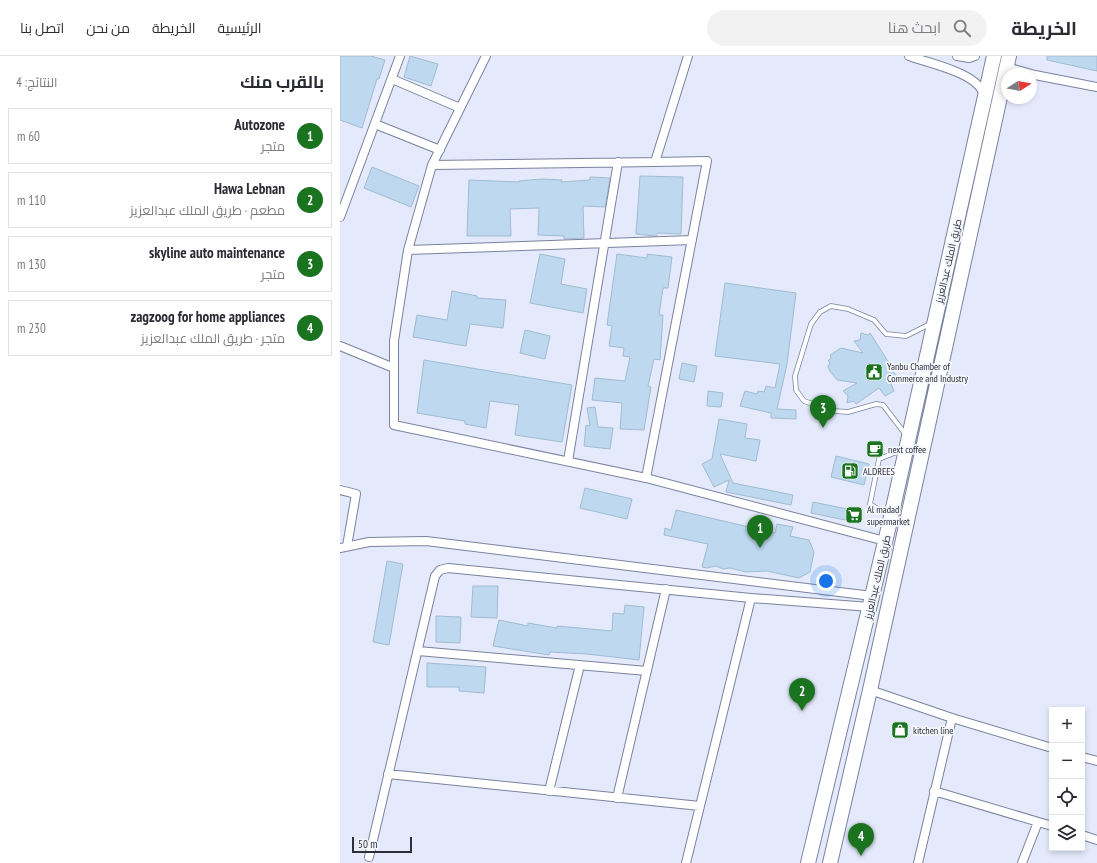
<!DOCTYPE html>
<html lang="ar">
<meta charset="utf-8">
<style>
body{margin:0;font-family:"PT Sans Narrow",Cairo,sans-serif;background:#f2f2f3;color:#2b2b33;direction:rtl}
.controls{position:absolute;right:12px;bottom:12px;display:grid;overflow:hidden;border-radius:0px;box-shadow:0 2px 6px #0003}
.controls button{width:36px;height:36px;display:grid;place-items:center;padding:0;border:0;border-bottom:1px solid #e1e1e2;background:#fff;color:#2b2b33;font:20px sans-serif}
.compass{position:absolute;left:661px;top:12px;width:36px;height:36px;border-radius:50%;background:#fff;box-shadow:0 2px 6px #0003;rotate:79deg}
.scale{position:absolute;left:12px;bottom:10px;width:60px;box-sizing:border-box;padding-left:4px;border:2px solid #2b2f3a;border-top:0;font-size:11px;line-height:14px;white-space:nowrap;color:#2b2f3a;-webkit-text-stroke:3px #f5f7fd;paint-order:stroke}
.you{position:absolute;left:486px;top:525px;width:14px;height:14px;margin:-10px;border:3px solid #fff;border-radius:50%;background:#1a73e8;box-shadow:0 0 0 6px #1a73e833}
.badge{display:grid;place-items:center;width:26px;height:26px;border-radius:50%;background:#1a731f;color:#fff;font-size:13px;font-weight:700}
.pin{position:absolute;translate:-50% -33px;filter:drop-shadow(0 1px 2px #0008)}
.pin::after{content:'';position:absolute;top:21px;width:14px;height:12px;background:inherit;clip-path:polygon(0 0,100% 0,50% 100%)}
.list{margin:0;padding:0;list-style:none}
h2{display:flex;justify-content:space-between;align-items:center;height:52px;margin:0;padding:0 16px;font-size:17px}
h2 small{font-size:13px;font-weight:400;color:#7c7c81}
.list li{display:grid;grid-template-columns:26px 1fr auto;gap:12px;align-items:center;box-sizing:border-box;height:56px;margin:0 8px 8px;padding:0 8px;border:1px solid #e1e1e2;border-radius:0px}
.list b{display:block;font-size:15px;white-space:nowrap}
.list p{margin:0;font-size:13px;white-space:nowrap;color:#7c7c81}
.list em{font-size:13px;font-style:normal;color:#7c7c81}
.icon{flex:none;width:22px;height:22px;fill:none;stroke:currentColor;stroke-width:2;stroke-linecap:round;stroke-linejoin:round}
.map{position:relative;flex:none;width:757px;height:807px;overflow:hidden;direction:ltr}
header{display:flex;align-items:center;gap:24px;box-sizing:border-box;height:56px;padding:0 20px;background:#fff;border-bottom:1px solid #e1e1e2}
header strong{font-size:19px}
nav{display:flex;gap:22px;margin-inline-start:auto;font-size:14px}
.search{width:280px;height:36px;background:#f2f2f3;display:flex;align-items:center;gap:10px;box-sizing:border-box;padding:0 14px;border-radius:22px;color:#7c7c81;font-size:15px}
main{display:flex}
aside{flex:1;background:#fff}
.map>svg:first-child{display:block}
.building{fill:#bed8ef;stroke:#a1bbd1}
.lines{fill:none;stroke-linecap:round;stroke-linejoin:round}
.lane-casing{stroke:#7a839e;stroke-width:5.5}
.street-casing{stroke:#7a839e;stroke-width:10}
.highway-casing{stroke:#7a839e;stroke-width:16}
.lane{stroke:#fff;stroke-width:4}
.street{stroke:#fff;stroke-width:8}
.highway{stroke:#fff;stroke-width:14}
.labels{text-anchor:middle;stroke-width:3.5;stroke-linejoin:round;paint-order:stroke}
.street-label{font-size:10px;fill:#2b2f3a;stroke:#f5f7fd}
.poi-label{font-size:10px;fill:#2b2f3a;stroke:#f5f7fd;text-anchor:start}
</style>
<header>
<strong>الخريطة</strong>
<div class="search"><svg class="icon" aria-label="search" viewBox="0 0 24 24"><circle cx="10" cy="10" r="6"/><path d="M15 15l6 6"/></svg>ابحث هنا</div>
<nav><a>الرئيسية</a><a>الخريطة</a><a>من نحن</a><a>اتصل بنا</a></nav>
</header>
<main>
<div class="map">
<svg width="757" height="807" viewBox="0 0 757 807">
<rect width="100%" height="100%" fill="#e4eafc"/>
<!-- building -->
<path class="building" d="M0 0H31L45 4 39 23H37L22 72 0 64Z
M70 0 98 8 91 30 64 21Z
M707 0H757V15L707 4Z
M32 111 79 130 71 151 24 132Z
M300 120 343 121 341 178 318 177 316 180 296 178Z
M250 121 270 122 265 151 243 150 244 182 224 183V180L198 179 199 152 170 153 171 180H127L129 124 179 126V125L202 123 222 124 221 126 250 124Z
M200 198 225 203 221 228 247 233 243 257 190 247Z
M277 198 307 202V198L332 201 328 232H323L319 259H323L320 304 314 303 308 330 311 331 304 374 280 373 282 347 252 344 255 322 285 325 290 301 283 300 284 292 269 290 272 270 267 269Z
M385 227 456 237 447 308 437 353 456 354V363L431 362V357L400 350 405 335 417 338 418 335 424 336 426 330 435 332 440 308 375 300Z
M112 235 137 240V242L166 244 163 272 130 268 126 290 73 281 77 259 107 264Z
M185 274 210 280 205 303 180 297Z
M521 277 528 279 530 277 549 307 551 306 556 314 553 315 559 325 551 328 554 335 545 340 539 332 516 348 513 345 507 347 508 340 503 335 517 327 497 324 490 315 488 311 490 307 488 305 491 302 490 299 501 292 523 297 514 285 520 284Z
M84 304 232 329 222 386 175 379 179 349 150 345 146 372 125 368V365L77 357Z
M342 307 357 310 354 326 339 323Z
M368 335 383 337 381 351 367 350Z
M255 351 258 371 273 372 270 393 244 390 246 369 250 370 247 352Z
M379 363 407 368 405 382 420 384 416 405 380 398 393 427 453 439 451 449 386 436 389 424 374 431 362 408 372 403Z
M496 400 529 408 524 429 491 421Z
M245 432 292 443 287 463 240 452Z
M473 446 507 453 505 464 471 457Z
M336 454 435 477 437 468 453 471 450 480 469 484 474 496 470 516 459 522 427 515 406 516 390 512 383 513 376 510 367 512 362 511 368 488 324 479 325 472 331 474Z
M47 505 63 508 49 589 33 586Z
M133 530H158L157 562 131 561Z
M285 549 304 551 299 604 247 598 210 596 209 599 153 590 159 564 188 570V567L217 572V570L272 575 273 557 284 558Z
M96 560 121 561 120 587 96 586Z
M87 607 146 611 144 637 119 635V631H87Z"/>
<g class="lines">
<defs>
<path id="lane" d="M566 379 543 349 536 348 508 356 494 355 464 345 456 334 455 320 471 268 480 256 491 250 508 253 534 264 546 278 566 280 590 268
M549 460 530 448 539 403 562 394"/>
<path id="street" d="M146 0 92 109 68 194 54 285V369L306 422 545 485
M569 0C588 7 640 17 644 40
M617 0 629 2 635 0
M666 11 695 19 757 31
M52 23 120 52
M35 68 100 94
M92 109 315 106 348 0
M0 161 60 0
M68 194 352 184
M0 290 54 312
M228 405 278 106
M306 422 367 105 315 106
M0 434 16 438 7 490
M0 492 29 486 86 485 532 540
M78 595 307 615
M530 634 612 662 712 692
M742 701 757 705
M48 718 360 750
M209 735 240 609
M594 735 712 770
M277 742 326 533
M742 779 757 784
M29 801 95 520 100 514 108 512 411 542 530 551
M346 807 411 542
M578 807 612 662
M682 807 698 766"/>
<path id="highway" d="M468 807 551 461 654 0
M490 807 530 634 669 0"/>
</defs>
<!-- lane casing -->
<use href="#lane" class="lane-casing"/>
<!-- street casing -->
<use href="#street" class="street-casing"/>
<!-- highway casing -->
<use href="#highway" class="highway-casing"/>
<!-- lane -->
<use href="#lane" class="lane"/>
<!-- street -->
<use href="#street" class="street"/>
<!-- highway -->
<use href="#highway" class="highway"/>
</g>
<!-- icons -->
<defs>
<symbol id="civic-square" viewBox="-11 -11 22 22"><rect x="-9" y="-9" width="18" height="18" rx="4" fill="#1a731f" stroke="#f5f7fd"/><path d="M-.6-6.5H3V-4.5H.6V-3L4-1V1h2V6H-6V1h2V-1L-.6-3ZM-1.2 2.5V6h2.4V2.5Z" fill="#fff"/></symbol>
<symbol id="cafe-square" viewBox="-11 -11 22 22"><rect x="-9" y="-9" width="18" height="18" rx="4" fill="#1a731f" stroke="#f5f7fd"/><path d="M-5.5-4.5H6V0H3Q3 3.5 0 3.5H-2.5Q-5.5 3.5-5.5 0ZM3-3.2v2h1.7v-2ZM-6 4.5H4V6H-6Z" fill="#fff"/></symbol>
<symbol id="fuel-square" viewBox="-11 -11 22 22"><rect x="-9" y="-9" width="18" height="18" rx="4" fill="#1a731f" stroke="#f5f7fd"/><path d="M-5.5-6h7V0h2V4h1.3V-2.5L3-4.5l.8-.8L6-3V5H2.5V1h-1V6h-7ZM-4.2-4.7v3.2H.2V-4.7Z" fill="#fff"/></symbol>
<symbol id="supermarket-square" viewBox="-11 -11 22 22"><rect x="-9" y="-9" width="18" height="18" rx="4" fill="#1a731f" stroke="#f5f7fd"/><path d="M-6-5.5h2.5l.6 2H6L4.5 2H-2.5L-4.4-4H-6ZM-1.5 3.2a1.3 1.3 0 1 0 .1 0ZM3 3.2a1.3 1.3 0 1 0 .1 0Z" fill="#fff"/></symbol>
<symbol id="shop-square" viewBox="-11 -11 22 22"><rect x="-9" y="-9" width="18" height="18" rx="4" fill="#1a731f" stroke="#f5f7fd"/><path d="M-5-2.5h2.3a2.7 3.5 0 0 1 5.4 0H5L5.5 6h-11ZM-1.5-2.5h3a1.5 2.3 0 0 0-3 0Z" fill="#fff"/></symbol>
</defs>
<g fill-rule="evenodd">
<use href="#civic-square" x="524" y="306" width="20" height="20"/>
<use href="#cafe-square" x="525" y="383" width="20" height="20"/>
<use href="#fuel-square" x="500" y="405" width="20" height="20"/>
<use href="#supermarket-square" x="504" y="449" width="20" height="20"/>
<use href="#shop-square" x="550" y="664" width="20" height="20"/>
</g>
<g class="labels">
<!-- street labels -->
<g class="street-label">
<text transform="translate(608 205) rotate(-77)" y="4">طريق الملك عبدالعزيز</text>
<text transform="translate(537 521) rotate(-77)" y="4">طريق الملك عبدالعزيز</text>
</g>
<!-- poi labels -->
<g class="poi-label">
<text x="547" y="314">Yanbu Chamber of<tspan x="547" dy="12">Commerce and Industry</tspan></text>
<text x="548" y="397">next coffee</text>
<text x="523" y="419">ALDREES</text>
<text x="527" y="457">Al madad<tspan x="527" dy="12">supermarket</tspan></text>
<text x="573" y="678">kitchen line</text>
</g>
</g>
</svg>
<div class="controls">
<button>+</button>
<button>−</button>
<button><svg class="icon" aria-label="locate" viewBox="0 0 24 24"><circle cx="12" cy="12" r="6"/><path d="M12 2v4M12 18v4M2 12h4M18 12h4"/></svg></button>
<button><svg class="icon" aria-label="layers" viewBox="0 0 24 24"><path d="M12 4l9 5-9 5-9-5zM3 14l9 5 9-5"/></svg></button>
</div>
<svg class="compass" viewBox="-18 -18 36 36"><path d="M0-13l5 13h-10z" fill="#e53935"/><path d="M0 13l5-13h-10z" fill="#7c7c81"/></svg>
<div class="scale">50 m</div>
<div class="you"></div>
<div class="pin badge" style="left:420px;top:492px">1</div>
<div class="pin badge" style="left:462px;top:655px">2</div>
<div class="pin badge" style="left:483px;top:372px">3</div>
<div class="pin badge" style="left:521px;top:800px">4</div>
</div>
<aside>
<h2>بالقرب منك<small>النتائج: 4</small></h2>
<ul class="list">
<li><span class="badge">1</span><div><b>Autozone</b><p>متجر</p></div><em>60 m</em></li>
<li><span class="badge">2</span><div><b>Hawa Lebnan</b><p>مطعم · طريق الملك عبدالعزيز</p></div><em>110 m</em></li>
<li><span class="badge">3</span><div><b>skyline auto maintenance</b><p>متجر</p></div><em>130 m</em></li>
<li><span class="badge">4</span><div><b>zagzoog for home appliances</b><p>متجر · طريق الملك عبدالعزيز</p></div><em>230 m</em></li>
</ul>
</aside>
</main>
